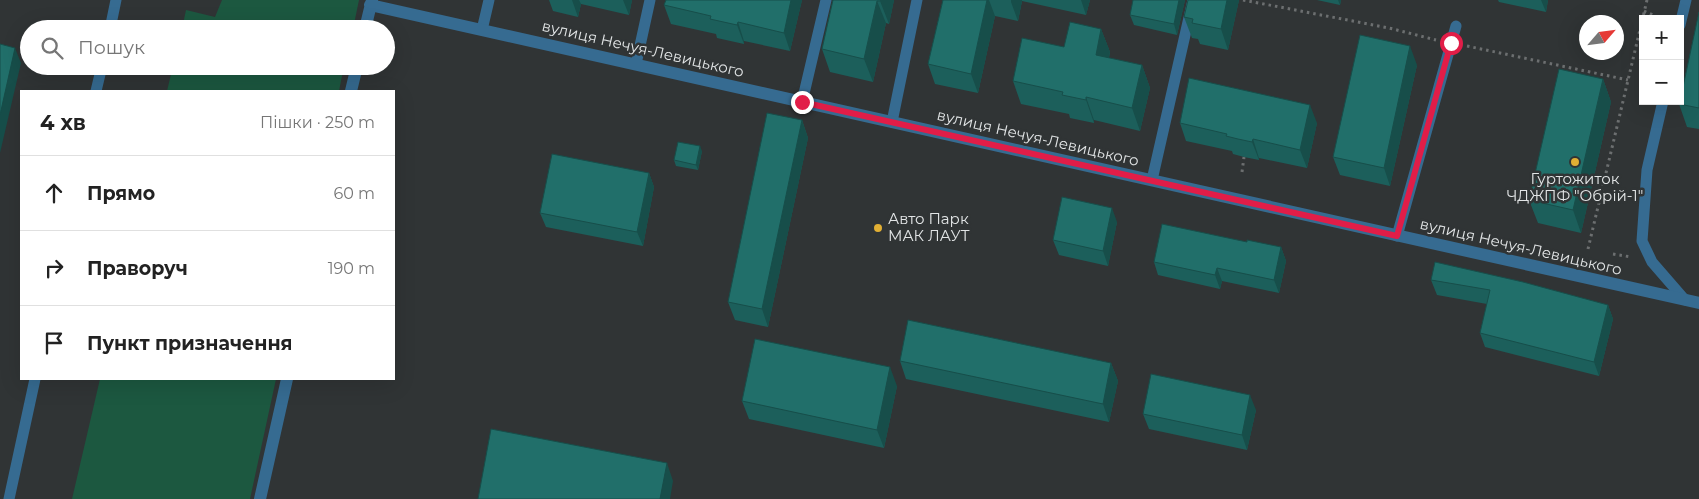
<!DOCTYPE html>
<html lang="uk">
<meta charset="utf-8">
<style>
body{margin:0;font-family:Montserrat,sans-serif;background:#f6f6f6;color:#222}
.controls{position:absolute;right:15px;top:15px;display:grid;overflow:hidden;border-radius:0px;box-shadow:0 5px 20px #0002}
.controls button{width:45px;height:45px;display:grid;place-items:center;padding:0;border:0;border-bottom:1px solid #e0e0e0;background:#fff;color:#222;font:25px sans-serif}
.compass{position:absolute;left:1579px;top:15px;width:45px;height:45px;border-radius:50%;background:#fff;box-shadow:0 5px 20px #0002;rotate:62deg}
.stop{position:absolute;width:15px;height:15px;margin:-11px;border:4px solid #e11d48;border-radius:50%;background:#fff}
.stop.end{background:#e11d48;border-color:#fff;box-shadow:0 1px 5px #0008}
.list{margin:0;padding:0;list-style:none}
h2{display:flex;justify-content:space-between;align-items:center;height:65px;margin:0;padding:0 20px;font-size:21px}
h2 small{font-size:16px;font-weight:400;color:#767676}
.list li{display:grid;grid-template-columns:32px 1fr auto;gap:15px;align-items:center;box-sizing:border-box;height:75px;padding:0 20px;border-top:1px solid #e0e0e0}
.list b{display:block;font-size:19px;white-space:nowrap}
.list em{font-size:16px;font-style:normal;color:#767676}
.icon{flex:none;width:28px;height:28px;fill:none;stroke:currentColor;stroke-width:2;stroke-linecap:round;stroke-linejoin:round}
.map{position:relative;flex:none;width:1699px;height:499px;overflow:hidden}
.search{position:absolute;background:#fff;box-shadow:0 5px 20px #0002;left:20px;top:20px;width:375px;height:55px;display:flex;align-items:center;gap:12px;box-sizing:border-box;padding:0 18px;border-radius:28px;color:#767676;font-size:19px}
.panel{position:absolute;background:#fff;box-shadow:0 5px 20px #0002;left:20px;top:90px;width:375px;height:290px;border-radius:0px}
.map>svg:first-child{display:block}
.green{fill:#1c5840}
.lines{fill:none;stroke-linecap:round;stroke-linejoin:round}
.path{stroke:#6c6f70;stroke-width:3;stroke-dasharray:2.5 4;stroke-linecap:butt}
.service{stroke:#366b91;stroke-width:11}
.minor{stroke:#366b91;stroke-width:12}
.wall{fill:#1c5f5b}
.shaded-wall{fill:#174e4a}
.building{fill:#216f6a;stroke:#174e4a}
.route{stroke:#e11d48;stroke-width:6}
.poi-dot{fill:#e1af34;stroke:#303435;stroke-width:2}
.labels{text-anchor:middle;stroke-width:5;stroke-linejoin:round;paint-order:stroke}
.street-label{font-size:15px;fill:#e2e5e6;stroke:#303435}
.poi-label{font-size:15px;fill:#e2e5e6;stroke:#303435}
</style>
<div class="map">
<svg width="1699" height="499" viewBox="0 0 1699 499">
<rect width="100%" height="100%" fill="#303435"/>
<!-- green -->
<path class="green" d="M222 0H359L353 29H182L186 10 215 17Z
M173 66H344L339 91H167Z
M100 379H276L250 499H72Z"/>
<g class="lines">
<!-- path -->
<path class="path" d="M1243 0 1389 28 1436 40
M1644 11 1662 19
M1467 46 1628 80
M1242 172 1244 157
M1588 249 1647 0
M1613 254 1631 257"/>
<!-- service -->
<path class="service" d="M1680 25 1686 0
M110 29 116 0
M482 30 489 0
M636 64 650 0
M96 91 102 66
M1663 101 1647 170 1642 241 1652 262 1685 300
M802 102 826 0
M892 122 917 0
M1152 180 1193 0
M1397 236 1456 26
M9 499 35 379"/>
<!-- minor -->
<path class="minor" d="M370 5 1699 303
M365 29 372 0
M351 91 357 66
M260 499 287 379"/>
</g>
<!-- wall -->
<path class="wall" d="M549 0H632L629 15 581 4 578 17 553 11Z
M802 0 790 51 744 41V44L717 38 716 34 671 24 664 5Z
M833 0H894L889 24 886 23 873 82 830 72 822 49Z
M943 0H1090L1086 15 1022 1 1018 21 995 16 978 93 935 84 928 64Z
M1185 0 1177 35 1134 25 1130 15Z
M1188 0H1239L1228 50 1200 44 1198 39 1192 38 1184 17Z
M1317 0H1341L1340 5Z
M1498 0H1548L1546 12 1499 2Z
M1699 12V129L1687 127 1679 104Z
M1101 29 1110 52 1109 58 1142 65 1150 88 1140 131 1094 120V123L1070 118 1069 114 1021 104 1013 81 1064 47Z
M1417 65 1390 186 1340 175 1333 157Z
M1603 79 1611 102 1581 233 1538 223 1529 200Z
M802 120 808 138 768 327 735 320 728 302Z
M1180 123H1317L1307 168 1259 158V160L1244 157 1233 154 1232 151 1186 141Z
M702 151 698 170 676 166 674 160Z
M649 173 654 187 643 246 546 227 540 213Z
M1117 222 1108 266 1059 255 1053 240Z
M1247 242 1281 247 1286 261 1279 293 1222 281 1220 289 1158 275 1154 262Z
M1431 280 1608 305 1613 319 1599 376 1485 347 1480 333 1487 304 1437 295Z
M900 361 1111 363 1118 381 1109 422 906 379Z
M897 386 884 448 749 419 742 401Z
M1256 410 1247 450 1149 429 1143 414Z"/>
<!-- shaded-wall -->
<path class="shaded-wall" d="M572 0H579L581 4 578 17Z
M623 0H632L629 15Z
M791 0H802L790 51 784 33Z
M881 0H894L889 24 880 1Z
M987 0H989L995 16 978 93 971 74Z
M1011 0H1022V1L1018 21 1011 2Z
M1081 0H1090L1086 15Z
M1179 0H1185L1177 35 1174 24Z
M1227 0H1239L1228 50 1221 29Z
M1338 0H1341L1340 5Z
M1541 0H1548L1546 12Z
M877 1 886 23 873 82 864 59Z
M738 22 744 41V44L737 25Z
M1101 29 1110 52 1104 78 1096 55Z
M1410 46 1417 65 1390 186 1384 168Z
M15 48 21 63 0 153V115Z
M1142 65 1150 88 1140 131 1132 108Z
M1603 79 1611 102 1581 233 1573 210Z
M1086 97 1094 120V123L1086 100Z
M1310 105 1317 123 1307 168 1300 150Z
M802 120 808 138 768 327 762 309Z
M1253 139 1259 158V160L1252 142Z
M700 146 702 151 698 170 696 165Z
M649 173 654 187 643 246 637 232Z
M1112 208 1117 222 1108 266 1103 251Z
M1281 247 1286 261 1279 293 1274 280Z
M1217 268 1222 281 1220 289 1215 275Z
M1608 305 1613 319 1599 376 1594 362Z
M1111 363 1118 381 1109 422 1103 404Z
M890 367 897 386 884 448 877 430Z
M1250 395 1256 410 1247 450 1242 435Z
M667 463 673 481 670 499H660Z"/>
<!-- building -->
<path class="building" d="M666 0H791L784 33 738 22 737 25 710 19 711 16 664 5Z
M833 0H881L880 1H877L864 59 822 49Z
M943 0H987L971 74 928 64Z
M1133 0H1179L1174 24 1130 15Z
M1188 0H1227L1221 29 1192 23 1193 19 1184 17Z
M1699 12V108L1679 104 1680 101Z
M1070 22 1101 29 1096 55 1142 65 1132 108 1086 97V100L1062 95 1063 92 1013 81 1022 38 1064 47Z
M1360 35 1410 46 1384 168 1333 157Z
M0 44 15 48 0 115Z
M1559 69 1603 79 1573 210 1529 200Z
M1189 78 1310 105 1300 150 1253 139 1252 142 1238 139 1226 136 1227 134 1180 123Z
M767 113 802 120 762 309 728 302Z
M678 142 700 146 696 165 674 160Z
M552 154 649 173 637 232 540 213Z
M1062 197 1112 208 1103 251 1053 240Z
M1162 224 1247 242V240L1281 247 1274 280 1217 268 1215 275 1154 262Z
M1435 262 1523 282 1608 305 1594 362 1480 333 1490 290 1431 280Z
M908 320 1111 363 1103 404 900 361Z
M755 339 890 367 877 430 742 401Z
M1151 374 1250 395 1242 435 1143 414Z
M491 429 667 463 660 499H478Z"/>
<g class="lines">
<!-- route -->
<path class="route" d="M802 102 1397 236 1451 43"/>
</g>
<!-- markers -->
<g class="poi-dot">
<circle cx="1575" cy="162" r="5"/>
<circle cx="878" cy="228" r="5"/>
</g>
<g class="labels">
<!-- street labels -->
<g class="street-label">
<text transform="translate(643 49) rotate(13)" y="5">вулиця Нечуя-Левицького</text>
<text transform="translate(1038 138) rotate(13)" y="5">вулиця Нечуя-Левицького</text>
<text transform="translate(1521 247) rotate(13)" y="5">вулиця Нечуя-Левицького</text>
</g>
<!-- poi labels -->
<g class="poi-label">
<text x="1575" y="184">Гуртожиток<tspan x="1575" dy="17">ЧДЖПФ "Обрій-1"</tspan></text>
<text x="888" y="224" text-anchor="start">Авто Парк<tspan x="888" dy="17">МАК ЛАУТ</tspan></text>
</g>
</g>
</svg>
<div class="controls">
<button>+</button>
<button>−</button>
</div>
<svg class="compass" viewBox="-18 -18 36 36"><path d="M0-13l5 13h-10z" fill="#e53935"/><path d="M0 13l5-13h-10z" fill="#767676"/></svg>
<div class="stop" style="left:1451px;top:43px"></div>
<div class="stop end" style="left:802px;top:102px"></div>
<div class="search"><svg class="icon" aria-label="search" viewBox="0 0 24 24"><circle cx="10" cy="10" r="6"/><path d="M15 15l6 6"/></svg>Пошук</div>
<section class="panel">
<h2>4 хв<small>Пішки · 250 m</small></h2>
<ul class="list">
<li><svg class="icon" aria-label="ahead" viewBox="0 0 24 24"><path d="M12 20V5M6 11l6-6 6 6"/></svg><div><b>Прямо</b></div><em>60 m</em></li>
<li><svg class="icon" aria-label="right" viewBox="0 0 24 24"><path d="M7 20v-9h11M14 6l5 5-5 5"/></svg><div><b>Праворуч</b></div><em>190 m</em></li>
<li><svg class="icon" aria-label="arrive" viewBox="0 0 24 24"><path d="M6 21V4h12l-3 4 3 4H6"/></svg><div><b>Пункт призначення</b></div></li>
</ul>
</section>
</div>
